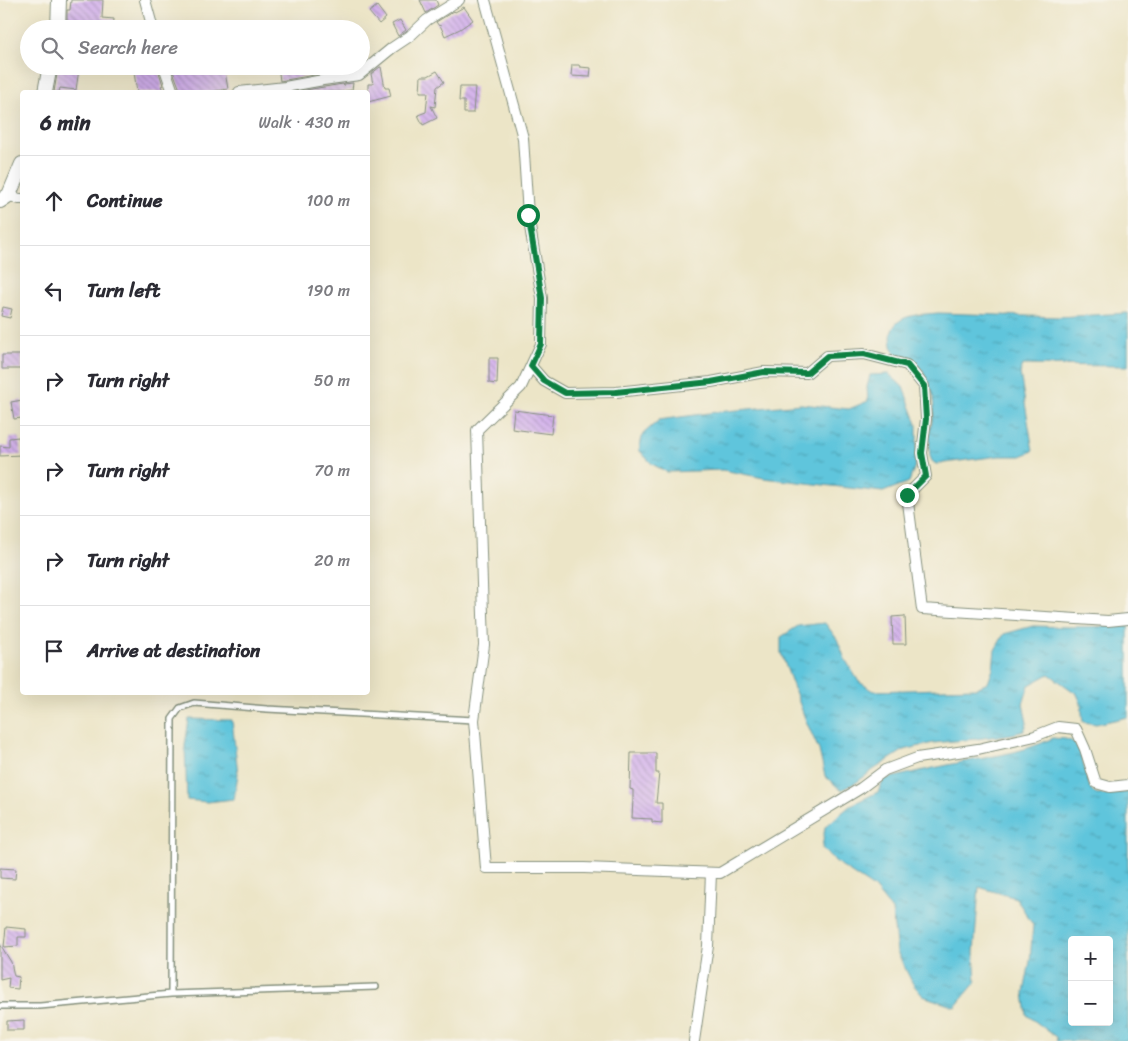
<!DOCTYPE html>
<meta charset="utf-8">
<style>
body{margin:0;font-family:Sriracha,sans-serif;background:#f2f2f3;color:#2b2b33}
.controls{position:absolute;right:15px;bottom:15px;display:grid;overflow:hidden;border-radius:5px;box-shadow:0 5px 20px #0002}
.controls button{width:45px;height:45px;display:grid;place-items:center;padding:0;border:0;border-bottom:1px solid #e1e1e2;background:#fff;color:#2b2b33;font:25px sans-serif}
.stop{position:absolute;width:15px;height:15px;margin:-11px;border:4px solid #0b8043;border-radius:50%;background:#fff}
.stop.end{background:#0b8043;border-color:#fff;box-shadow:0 1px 5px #0008}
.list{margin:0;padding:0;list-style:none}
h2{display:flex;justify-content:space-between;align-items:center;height:65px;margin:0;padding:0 20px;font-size:21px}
h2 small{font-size:16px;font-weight:400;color:#7c7c81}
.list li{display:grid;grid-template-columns:32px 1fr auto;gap:15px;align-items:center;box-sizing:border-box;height:90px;padding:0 20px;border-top:1px solid #e1e1e2}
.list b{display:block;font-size:19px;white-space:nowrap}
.list em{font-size:16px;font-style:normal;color:#7c7c81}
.icon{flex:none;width:28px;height:28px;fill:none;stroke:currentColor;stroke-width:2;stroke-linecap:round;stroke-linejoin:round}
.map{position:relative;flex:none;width:1128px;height:1041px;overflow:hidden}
.search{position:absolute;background:#fff;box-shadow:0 5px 20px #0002;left:20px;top:20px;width:350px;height:55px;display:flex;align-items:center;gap:12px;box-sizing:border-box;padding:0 18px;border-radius:28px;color:#7c7c81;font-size:19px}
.panel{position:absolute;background:#fff;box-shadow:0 5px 20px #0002;left:20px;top:90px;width:350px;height:605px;border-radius:5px}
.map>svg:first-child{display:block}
.water{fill:url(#water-ripples);stroke:#3f8188;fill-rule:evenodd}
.building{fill:url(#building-back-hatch)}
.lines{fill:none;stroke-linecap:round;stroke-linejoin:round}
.lane-casing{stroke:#86917e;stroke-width:8}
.street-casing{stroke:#86917e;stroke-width:12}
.secondary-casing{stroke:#86917e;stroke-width:16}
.lane{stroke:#fff;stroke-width:5}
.street{stroke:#fff;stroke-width:10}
.secondary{stroke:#fff;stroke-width:14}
.route{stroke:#0b8043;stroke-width:6}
</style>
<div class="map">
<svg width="1128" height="1041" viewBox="0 0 1128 1041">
<defs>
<pattern id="water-ripples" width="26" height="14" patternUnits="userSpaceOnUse" patternTransform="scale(1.25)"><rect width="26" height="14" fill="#5fc5dc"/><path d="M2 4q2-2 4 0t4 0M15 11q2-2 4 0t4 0" fill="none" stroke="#4ea1b3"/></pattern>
<pattern id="building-back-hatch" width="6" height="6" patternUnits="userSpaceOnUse" patternTransform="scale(1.25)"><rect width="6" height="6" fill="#d2afec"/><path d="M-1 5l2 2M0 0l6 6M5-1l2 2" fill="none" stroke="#aa90c0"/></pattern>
</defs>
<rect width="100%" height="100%" fill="#f7f3e8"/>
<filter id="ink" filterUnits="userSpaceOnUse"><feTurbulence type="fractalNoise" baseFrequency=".02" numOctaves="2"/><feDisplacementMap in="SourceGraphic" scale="10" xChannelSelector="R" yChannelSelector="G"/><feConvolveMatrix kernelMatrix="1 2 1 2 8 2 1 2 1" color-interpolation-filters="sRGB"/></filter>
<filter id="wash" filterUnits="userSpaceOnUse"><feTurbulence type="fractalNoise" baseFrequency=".0096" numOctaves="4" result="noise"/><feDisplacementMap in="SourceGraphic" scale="20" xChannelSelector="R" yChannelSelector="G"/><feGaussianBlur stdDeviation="1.12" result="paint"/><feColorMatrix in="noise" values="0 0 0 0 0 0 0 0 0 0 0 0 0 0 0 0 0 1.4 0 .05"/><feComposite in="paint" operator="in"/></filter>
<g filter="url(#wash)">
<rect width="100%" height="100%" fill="#ece5c7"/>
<!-- water -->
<path class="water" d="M938 313 1058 317 1128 313V366L1023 365 1020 373 1033 451 1021 456H999L936 464 932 461 930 456 929 434 934 413 933 395 923 371 916 364 907 359 899 357 893 351C892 345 890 336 892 331 898 313 922 315 938 313Z
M889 374 903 387 917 424V460L909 482 883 492 764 478 723 470 667 472 652 464 639 450 643 434 659 420 717 412 801 404 849 409 868 401 867 387 870 375Z
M825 623 837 639 845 659 859 682 874 691 976 688 988 683 993 669 995 650 1004 634 1033 626 1068 627 1128 626V717L1096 724 1083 722 1081 703 1077 694 1049 674 1029 685 1023 704 1027 723 1024 731 1012 734 976 739 933 743 904 750 873 770 857 782 841 790 825 776 819 750 806 721 781 653V637L798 626Z
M189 719 232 720 238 774 234 799 207 802 187 800 185 746Z
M1053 738C1058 739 1064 738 1069 740 1089 749 1080 784 1097 795L1128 792V1041H1056L1057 1038 1027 1015 1024 993 1030 961 1033 925 1016 898 979 887 974 952 976 982 955 1007 923 996 913 984 897 952 892 910 874 888 841 866 822 849 825 827 851 805 878 792 884 779C905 775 927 769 948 765 984 757 1019 755 1053 738ZM1072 940H1109V1022H1072Z"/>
<g id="blocks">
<!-- building -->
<path class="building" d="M71 0H103L102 18 114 19 113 29H67V10H70Z
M420 0H436L438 5 426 13Z
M377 6 386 18 379 24 369 12Z
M464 7 473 20 460 29 445 36 440 25 439 26 436 22 454 11 455 12Z
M400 20 406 30 398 36 392 24Z
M572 65H579L580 67 591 68 590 77 571 76Z
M133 66H157L163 85 161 86 164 92H137Z
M171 66H224L228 89 210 92H181Z
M278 66H325L326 73 280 81Z
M380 67H381L385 88H389L391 96 368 102V84H373L371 74Z
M58 68 69 70 70 68 79 69 76 90 60 88 59 92H54Z
M437 71 444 82 437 87 435 107 431 106 437 118 423 125 418 115 426 112 428 92H420L421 76H428Z
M353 83 352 90 345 91 346 92H293L343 84 344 86V84Z
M460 87H475L473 113H464V101H459Z
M3 307 12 309 10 318 1 316Z
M2 355H22V369H2Z
M489 358H498L497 384 489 383Z
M22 400V418L14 419 11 402Z
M514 410 553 415 551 434 512 429Z
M19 437 21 455 0 456V446L9 447V438Z
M905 616 906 644H893L892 617Z
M631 753H656V773H659L656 803H662V823L652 822V819L632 818 633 799V790L630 789Z
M0 868 16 869 15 879 0 878Z
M6 927 26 929V937H18V946L4 947Z
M0 944 11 962 14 976 19 977 18 989 8 988 9 978 0 980Z
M24 1020V1030H7V1021Z"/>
</g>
</g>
<g filter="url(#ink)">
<use href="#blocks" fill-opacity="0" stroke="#86917e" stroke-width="1"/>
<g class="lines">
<defs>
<path id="lane" d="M171 994 376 987
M0 1006H40L171 994 172 719 180 708 194 703 267 709 474 720"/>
<path id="street" d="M145 0 153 29
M485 0 523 138 528 215 542 298 541 344 521 387 477 430 484 645 474 720 486 868H584L720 873 861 788 885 770 917 758 978 749 1035 736 1058 727 1076 729 1085 749 1096 783 1110 787 1128 785
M164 66 173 92
M239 92 285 87 323 80 359 75 392 48 410 36 427 20 459 0
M9 195 19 199H22
M531 366 544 381 565 393 616 392 711 382 764 372 807 373 827 356 864 354 907 365 924 386 926 419 922 453 926 476 907 495 922 609 1108 621 1128 619
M694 1041 708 946 711 873"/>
<path id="secondary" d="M58 29 59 0
M45 92 50 66
M0 201 9 195 22 164"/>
</defs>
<!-- lane casing -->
<use href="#lane" class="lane-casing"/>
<!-- street casing -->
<use href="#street" class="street-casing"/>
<!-- secondary casing -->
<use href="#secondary" class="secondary-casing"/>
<!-- lane -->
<use href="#lane" class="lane"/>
<!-- street -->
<use href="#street" class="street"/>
<!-- secondary -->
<use href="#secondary" class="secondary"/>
</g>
</g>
<g class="lines" filter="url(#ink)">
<!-- route -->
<path class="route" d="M528 215 542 298 541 344 531 366 544 381 565 393 616 392 711 382 764 372 807 373 827 356 864 354 907 365 924 386 926 419 922 453 926 476 907 495"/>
</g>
</svg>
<div class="controls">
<button>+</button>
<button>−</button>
</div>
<div class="stop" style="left:528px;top:215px"></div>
<div class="stop end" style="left:907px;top:495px"></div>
<div class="search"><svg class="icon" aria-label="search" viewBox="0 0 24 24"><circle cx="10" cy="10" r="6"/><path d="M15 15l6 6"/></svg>Search here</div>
<section class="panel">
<h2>6 min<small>Walk · 430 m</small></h2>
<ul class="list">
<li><svg class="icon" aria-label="ahead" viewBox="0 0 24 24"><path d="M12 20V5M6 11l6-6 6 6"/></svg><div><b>Continue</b></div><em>100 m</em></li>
<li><svg class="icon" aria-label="left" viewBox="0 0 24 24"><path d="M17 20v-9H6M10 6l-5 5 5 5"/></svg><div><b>Turn left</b></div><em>190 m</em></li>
<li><svg class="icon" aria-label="right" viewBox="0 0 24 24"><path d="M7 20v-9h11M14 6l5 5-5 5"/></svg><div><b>Turn right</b></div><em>50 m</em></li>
<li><svg class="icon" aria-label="right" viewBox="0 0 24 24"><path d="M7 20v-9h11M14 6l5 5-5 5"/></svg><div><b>Turn right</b></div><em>70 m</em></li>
<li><svg class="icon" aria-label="right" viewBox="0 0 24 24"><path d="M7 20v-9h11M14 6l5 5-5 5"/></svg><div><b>Turn right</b></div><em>20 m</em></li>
<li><svg class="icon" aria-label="arrive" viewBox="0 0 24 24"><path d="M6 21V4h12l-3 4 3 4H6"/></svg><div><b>Arrive at destination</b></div></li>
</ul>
</section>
</div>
